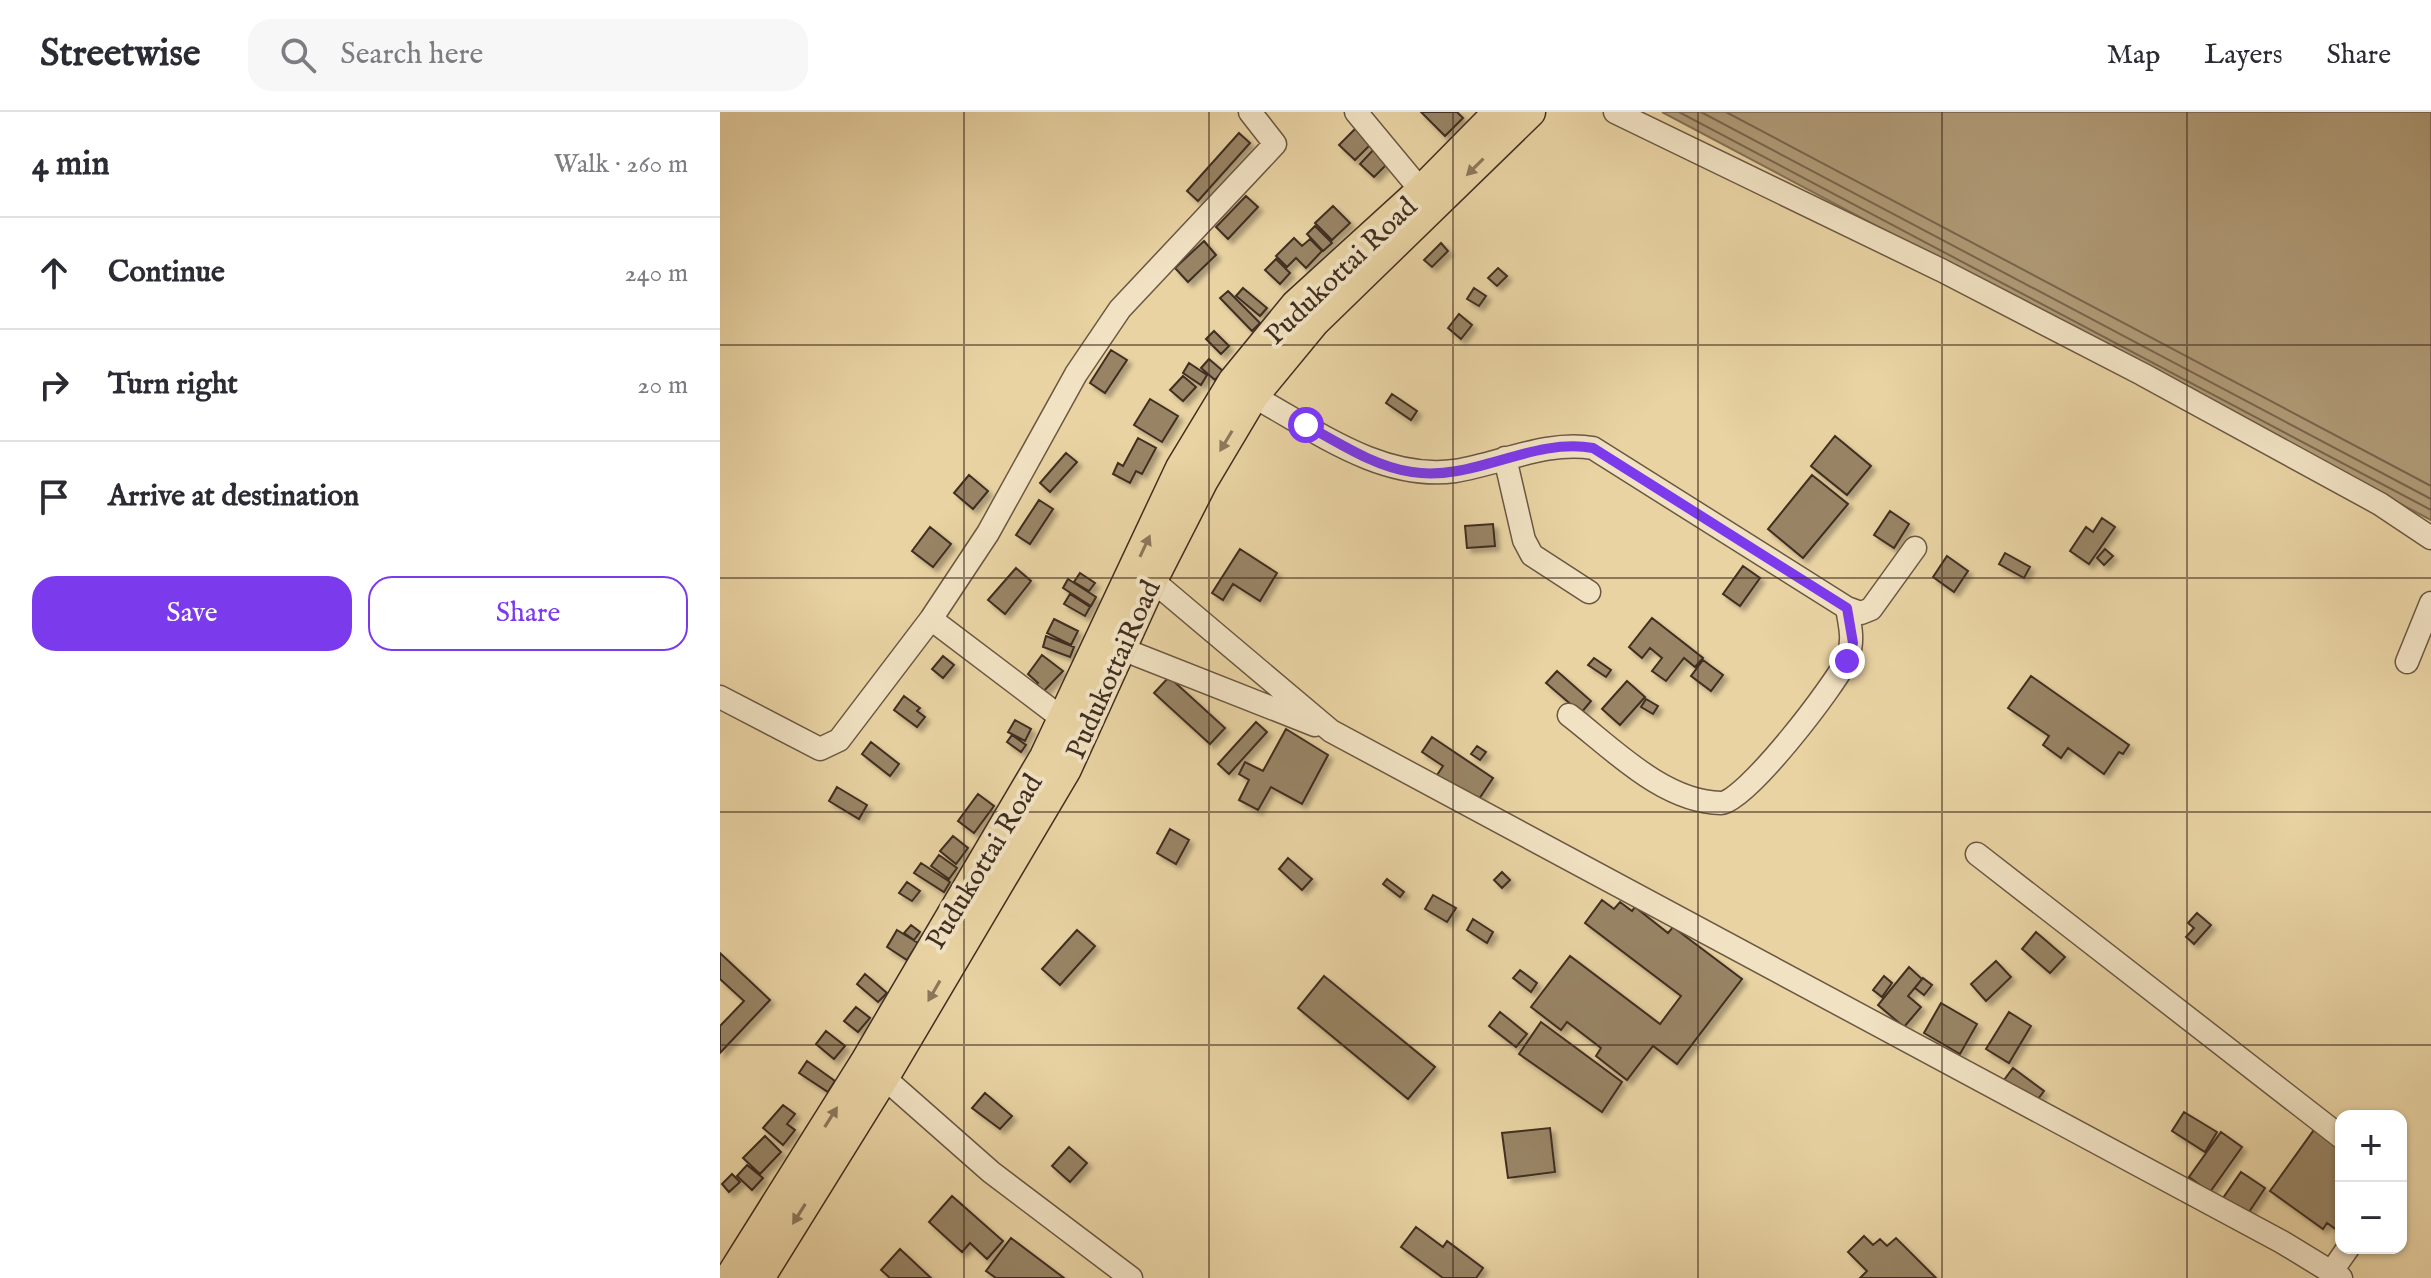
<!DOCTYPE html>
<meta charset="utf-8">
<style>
body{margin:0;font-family:"IM FELL English",serif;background:#f7f7f7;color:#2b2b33}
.controls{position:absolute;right:24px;bottom:24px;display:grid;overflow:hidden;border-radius:16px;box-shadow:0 2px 6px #0004}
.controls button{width:72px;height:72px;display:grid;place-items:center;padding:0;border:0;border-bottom:2px solid #e1e1e2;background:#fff;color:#2b2b33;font:40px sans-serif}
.stop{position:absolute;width:24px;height:24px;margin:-18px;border:6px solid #7c3aed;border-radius:50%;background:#fff}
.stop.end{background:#7c3aed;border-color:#fff;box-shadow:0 2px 8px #0008}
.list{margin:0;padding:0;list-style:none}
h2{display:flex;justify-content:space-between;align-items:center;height:104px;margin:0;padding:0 32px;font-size:34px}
h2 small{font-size:26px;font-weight:400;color:#7c7c81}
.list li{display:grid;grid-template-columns:52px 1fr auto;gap:24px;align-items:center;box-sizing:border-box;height:112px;padding:0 32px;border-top:2px solid #e1e1e2}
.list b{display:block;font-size:30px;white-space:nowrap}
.list em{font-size:26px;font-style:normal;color:#7c7c81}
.actions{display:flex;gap:16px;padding:24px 32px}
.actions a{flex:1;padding:18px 0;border:2px solid #7c3aed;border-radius:24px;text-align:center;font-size:28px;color:#7c3aed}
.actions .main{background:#7c3aed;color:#fff}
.icon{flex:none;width:44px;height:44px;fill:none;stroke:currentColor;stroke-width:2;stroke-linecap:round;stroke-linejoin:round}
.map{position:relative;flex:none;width:1711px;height:1166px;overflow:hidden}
header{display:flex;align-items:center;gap:48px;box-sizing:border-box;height:112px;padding:0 40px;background:#fff;border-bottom:2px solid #e1e1e2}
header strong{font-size:38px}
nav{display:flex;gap:44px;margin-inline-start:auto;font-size:28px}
.search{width:560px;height:72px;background:#f7f7f7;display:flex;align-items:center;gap:20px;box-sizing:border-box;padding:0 28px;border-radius:24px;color:#7c7c81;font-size:30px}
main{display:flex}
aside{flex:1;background:#fff}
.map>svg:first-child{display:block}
.water{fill:#b09b77;stroke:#846f55;stroke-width:2}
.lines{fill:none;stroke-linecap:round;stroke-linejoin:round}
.shore{stroke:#78644c;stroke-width:2}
.building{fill:#988465;stroke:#412e21;stroke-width:2;filter:url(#shadow)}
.minor-casing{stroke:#6b5742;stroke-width:25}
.highway-casing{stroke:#412e21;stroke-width:33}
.minor{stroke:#f1e2c3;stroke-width:22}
.highway{stroke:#e9d3a3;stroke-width:30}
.oneway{fill:#8d785c}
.route{stroke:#7c3aed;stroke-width:10}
.grid{fill:none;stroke:#412e21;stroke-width:2;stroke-opacity:0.55}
.labels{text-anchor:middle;stroke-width:8;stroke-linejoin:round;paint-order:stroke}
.street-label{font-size:28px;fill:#412e21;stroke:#f1e2c3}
</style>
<header>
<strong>Streetwise</strong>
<div class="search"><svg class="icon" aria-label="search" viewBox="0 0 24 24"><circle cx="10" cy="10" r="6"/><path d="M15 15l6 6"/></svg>Search here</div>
<nav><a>Map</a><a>Layers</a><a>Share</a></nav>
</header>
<main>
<aside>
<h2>4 min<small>Walk · 260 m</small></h2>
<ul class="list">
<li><svg class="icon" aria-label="ahead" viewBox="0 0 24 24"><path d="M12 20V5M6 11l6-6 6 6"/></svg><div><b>Continue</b></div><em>240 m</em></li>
<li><svg class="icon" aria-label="right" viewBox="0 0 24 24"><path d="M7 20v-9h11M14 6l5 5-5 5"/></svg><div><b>Turn right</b></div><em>20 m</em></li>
<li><svg class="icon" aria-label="arrive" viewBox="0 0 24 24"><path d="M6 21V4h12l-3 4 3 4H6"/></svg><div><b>Arrive at destination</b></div></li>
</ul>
<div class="actions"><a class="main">Save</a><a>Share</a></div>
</aside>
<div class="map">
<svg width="1711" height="1166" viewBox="0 0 1711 1166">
<defs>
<filter id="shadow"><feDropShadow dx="4.5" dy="4.5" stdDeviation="2" flood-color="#0004"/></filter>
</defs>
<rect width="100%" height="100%" fill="#e9d3a3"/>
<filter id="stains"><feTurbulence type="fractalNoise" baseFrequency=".0025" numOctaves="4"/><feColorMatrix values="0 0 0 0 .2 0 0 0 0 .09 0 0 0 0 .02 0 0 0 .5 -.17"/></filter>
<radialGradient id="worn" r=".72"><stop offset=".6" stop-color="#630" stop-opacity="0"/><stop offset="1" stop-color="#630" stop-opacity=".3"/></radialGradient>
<!-- water -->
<path class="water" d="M942 0H1711V408Z"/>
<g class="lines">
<!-- shore -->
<path class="shore" d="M959 0 1711 398
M981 0 1711 387
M1006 0 1711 374"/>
</g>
<!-- building -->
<path class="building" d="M701 0H737L743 6 725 24Z
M636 16 651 32 635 48 619 33Z
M519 21 530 31 478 89 467 79Z
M656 35 670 49 654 65 640 52Z
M526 84 538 95 508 127 496 115Z
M613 94 630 111 612 128 595 111Z
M595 114 612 131 603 139 587 122Z
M574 126 582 134 590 127 602 139 586 156 576 146 567 155 556 144Z
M484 129 496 143 468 170 455 156Z
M721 131 728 139 712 155 704 148Z
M556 147 570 161 560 172 545 158Z
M778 156 787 164 777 174 768 166Z
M523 176 547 196 540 204 516 184Z
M754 176 766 184 759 194 747 187Z
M508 179 540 211 532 219 500 186Z
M739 202 752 213 741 227 728 216Z
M494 219 509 234 501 242 486 227Z
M391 238 407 248 385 281 370 271Z
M489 247 503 259 495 268 481 256Z
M469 251 487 263 481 273 463 261Z
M463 264 476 275 463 289 450 278Z
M672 282 697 299 691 308 666 291Z
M430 287 458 304 442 330 414 313Z
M1115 324 1151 354 1127 383 1091 354Z
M418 326 436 336 422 362 416 359 410 371 393 362 398 351 403 354Z
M346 341 357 350 330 380 320 371Z
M249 363 268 379 253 397 234 381Z
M1092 363 1128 392 1083 446 1048 417Z
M319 388 333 397 310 432 296 423Z
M1170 399 1189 412 1174 436 1154 423Z
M1382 406 1395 415 1369 452 1350 439 1366 415 1373 420Z
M773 412 775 434 747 436 745 414Z
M210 415 231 432 213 455 192 439Z
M520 437 557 461 540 489 513 472 503 488 492 481Z
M1385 437 1393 444 1384 453 1377 446Z
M1285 441 1310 455 1304 466 1279 452Z
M1227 444 1248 459 1234 480 1213 465Z
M1023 454 1040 466 1020 494 1003 482Z
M296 456 311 469 285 502 268 488Z
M360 461 375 471 369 479 354 470Z
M348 467 376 485 371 494 343 476Z
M350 482 370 495 365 504 344 492Z
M932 506 983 546 975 555 964 546 946 569 932 559 942 546 930 536 922 546 909 535Z
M334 507 358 519 351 533 327 521Z
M326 524 354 535 350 545 323 535Z
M322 543 343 559 320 583 313 578 318 571 308 562Z
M223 544 234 553 223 566 212 557Z
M874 546 891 558 886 565 868 553Z
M983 548 1003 563 991 579 971 564Z
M837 559 871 589 861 601 826 571Z
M1311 564 1409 633 1403 642 1399 640 1384 662 1348 636 1341 646 1323 633 1329 624 1288 596Z
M449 565 505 616 490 632 434 581Z
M907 569 925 585 900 613 882 597Z
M184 584 200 596 197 599 205 605 197 615 174 598Z
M926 587 938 594 933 602 921 595Z
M295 608 311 617 305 629 288 620Z
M536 610 547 620 509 662 498 652Z
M566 617 608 643 582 692 551 675 538 698 519 688 529 668 519 662 525 650 543 659Z
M292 623 306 633 301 640 287 630Z
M712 625 773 666 757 690 717 663 723 654 702 640Z
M151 630 179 652 170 664 142 642Z
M757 634 766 640 760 648 751 642Z
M117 675 147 693 139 707 109 689Z
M258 682 274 694 254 721 238 709Z
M450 717 469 728 456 752 437 741Z
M233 724 248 736 236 752 220 739Z
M219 743 237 756 229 767 211 754Z
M568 746 592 767 582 778 559 757Z
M201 751 230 770 224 780 194 761Z
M782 760 790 768 782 776 774 768Z
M667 767 684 780 680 785 663 772Z
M187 770 200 779 192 789 179 781Z
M713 783 736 796 727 810 705 797Z
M882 788 894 797 900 790 912 799 915 795 948 821 953 815 1022 867 957 952 933 934 907 968 876 944 881 936 847 910 841 918 811 895 850 844 940 912 961 884 865 811Z
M1477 801 1491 813 1474 832 1466 825 1474 816 1468 811Z
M753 807 773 820 767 831 747 818Z
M191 813 200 820 194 828 184 821Z
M177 818 198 831 187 848 167 835Z
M357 818 375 834 340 873 322 857Z
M1316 820 1345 845 1330 861 1302 837Z
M0 841 50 888 0 941V914L24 889 0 867Z
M1276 849 1291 865 1266 889 1251 872Z
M1189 855 1202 867 1188 884 1201 895 1184 915 1158 893Z
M800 858 817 871 811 880 793 866Z
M145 862 167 881 158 890 137 872Z
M604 864 715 955 688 987 578 896Z
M1164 864 1172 871 1162 885 1153 878Z
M1203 866 1212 873 1204 883 1195 876Z
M1221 891 1257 912 1240 942 1204 921Z
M136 895 150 906 138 920 124 909Z
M780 900 807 922 796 935 769 914Z
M1289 900 1311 914 1289 951 1266 937Z
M821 910 902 970 882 1000 799 942Z
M106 919 125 934 114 947 96 932Z
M87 949 115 969 108 980 79 961Z
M1293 956 1324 979 1315 991 1284 968Z
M265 981 292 1004 280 1017 252 996Z
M63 993 75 1002 67 1012 75 1018 63 1033 43 1016Z
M1464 1000 1497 1020 1485 1040 1452 1019Z
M1596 1015 1621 1033V1121L1607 1111 1603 1117 1550 1079Z
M830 1016 835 1060 788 1066 782 1021Z
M1501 1020 1522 1035 1490 1080 1469 1065Z
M45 1024 61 1040 40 1062 23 1046Z
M349 1035 367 1051 350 1070 332 1054Z
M27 1053 43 1066 32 1078 17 1064Z
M1521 1060 1545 1076 1527 1103 1503 1086Z
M12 1062 20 1070 9 1080 2 1072Z
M232 1084 283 1129 267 1147 250 1131 242 1140 209 1110Z
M696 1115 723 1135 727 1129 763 1156 756 1166H723L681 1135Z
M1144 1124 1153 1133 1160 1127 1167 1134 1176 1126 1216 1166H1140L1147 1159 1128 1140Z
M291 1126 344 1166H276L266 1159Z
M180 1137 211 1166H170L161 1158Z"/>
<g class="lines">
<defs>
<path id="minor" d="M636 0 709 88
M895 0 1221 158 1422 262 1660 392 1711 426
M533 284C595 318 661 369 735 359 780 352 827 328 873 336L1127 496 1141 501 1151 497 1195 436
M785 346 804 428 812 443 869 480
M432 468 611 619 1562 1130 1621 1166
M211 507 343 607
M402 537 595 613
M1687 550 1711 491
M0 585 100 637 119 628 211 507 268 421 356 262 400 197 555 32 530 0
M849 603C892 636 943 690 1001 691 1024 692 1119 569 1128 545 1134 528 1130 513 1127 496
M1257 742 1621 1025
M153 956 271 1060 411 1166
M1612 1159 1628 1136"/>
<path id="highway" d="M10 1166 145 951 325 645 461 356 513 270 576 193 700 80 779 0
M39 1166 165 963 346 657 432 468 483 368 533 284 594 210 810 0"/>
</defs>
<!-- minor casing -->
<use href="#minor" class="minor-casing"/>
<!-- highway casing -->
<use href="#highway" class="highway-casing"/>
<!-- minor -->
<use href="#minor" class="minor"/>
<!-- highway -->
<use href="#highway" class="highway"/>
</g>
<!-- one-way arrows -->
<defs><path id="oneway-solid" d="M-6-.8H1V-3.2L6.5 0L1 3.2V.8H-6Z" transform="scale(2)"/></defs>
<g class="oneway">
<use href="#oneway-solid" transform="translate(755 55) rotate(135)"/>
<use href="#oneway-solid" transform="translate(506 329) rotate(121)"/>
<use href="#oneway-solid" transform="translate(425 434) rotate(-65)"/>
<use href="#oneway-solid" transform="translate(214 879) rotate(120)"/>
<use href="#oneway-solid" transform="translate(111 1005) rotate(-58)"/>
<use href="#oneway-solid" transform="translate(79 1102) rotate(122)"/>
</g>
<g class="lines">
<!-- route -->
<path class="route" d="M586 313C619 331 655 355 692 360 753 370 812 325 873 336L1127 496 1133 531 1127 549"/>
</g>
<!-- grid -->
<path class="grid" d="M244 0V1166M489 0V1166M733 0V1166M978 0V1166M1222 0V1166M1467 0V1166M0 233H1711M0 466H1711M0 700H1711M0 933H1711"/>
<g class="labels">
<!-- street labels -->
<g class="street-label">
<text transform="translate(620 158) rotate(-44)" y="10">Pudukottai Road</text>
<text transform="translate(392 557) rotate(-66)" y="10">PudukottaiRoad</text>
<text transform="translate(263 749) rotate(-59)" y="10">Pudukottai Road</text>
</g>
</g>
<rect width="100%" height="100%" filter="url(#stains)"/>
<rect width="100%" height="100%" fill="url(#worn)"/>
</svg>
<div class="controls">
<button>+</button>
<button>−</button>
</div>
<div class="stop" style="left:586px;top:313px"></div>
<div class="stop end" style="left:1127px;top:549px"></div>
</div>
</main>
